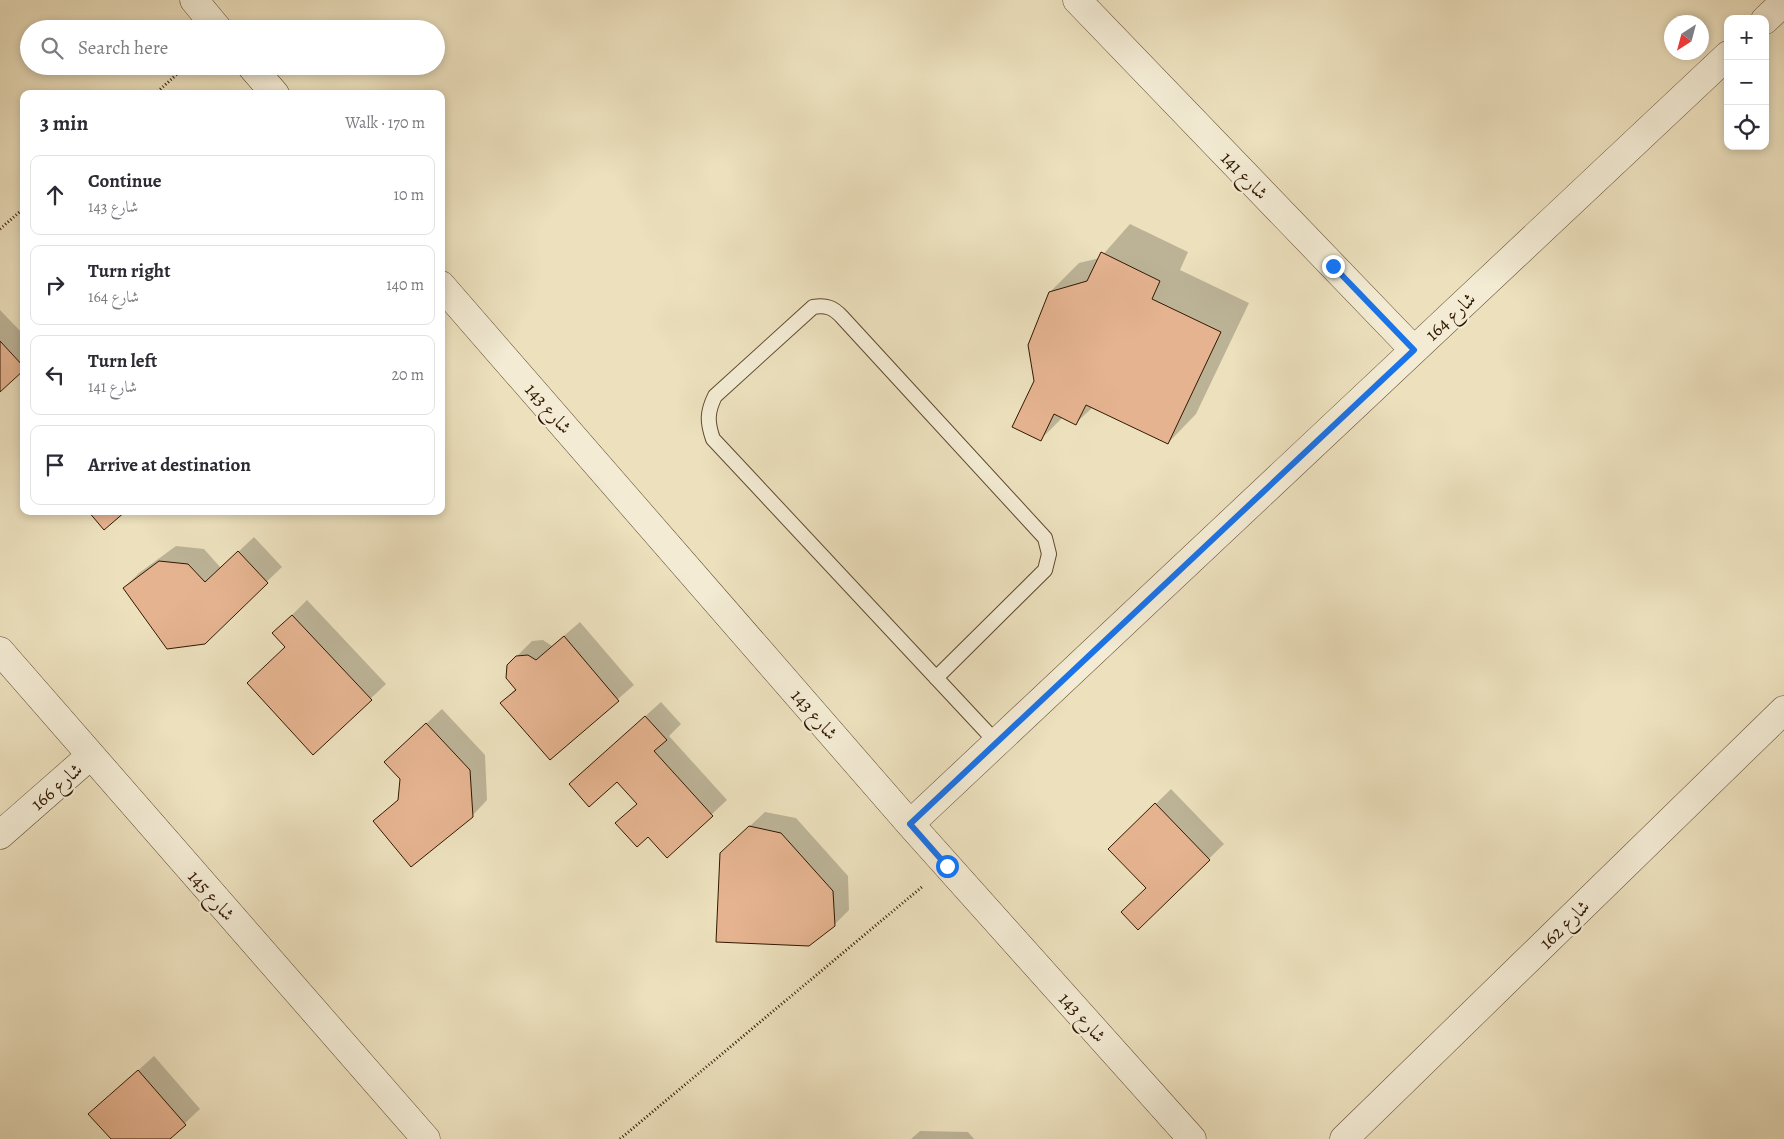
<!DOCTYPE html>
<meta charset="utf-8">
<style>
body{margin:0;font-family:Alegreya,Amiri,serif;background:#f7f7f7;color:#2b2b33}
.controls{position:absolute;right:15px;top:15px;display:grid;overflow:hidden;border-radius:10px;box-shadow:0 2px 8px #0003}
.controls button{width:45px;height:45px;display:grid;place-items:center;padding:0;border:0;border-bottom:1px solid #e1e1e2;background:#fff;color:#2b2b33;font:25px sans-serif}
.compass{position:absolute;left:1664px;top:15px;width:45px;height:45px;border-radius:50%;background:#fff;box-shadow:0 2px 8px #0003;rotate:216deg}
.stop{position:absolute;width:15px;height:15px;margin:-11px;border:4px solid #1a73e8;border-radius:50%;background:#fff}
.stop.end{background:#1a73e8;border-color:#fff;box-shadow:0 1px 5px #0008}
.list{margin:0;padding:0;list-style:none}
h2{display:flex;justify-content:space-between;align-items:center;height:65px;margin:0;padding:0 20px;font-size:21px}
h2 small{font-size:16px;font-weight:400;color:#7c7c81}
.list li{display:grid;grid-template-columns:32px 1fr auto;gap:15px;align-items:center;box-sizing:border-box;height:80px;margin:0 10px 10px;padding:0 10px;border:1px solid #e1e1e2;border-radius:10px}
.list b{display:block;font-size:19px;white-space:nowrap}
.list p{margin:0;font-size:16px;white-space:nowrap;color:#7c7c81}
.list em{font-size:16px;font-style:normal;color:#7c7c81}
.icon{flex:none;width:28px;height:28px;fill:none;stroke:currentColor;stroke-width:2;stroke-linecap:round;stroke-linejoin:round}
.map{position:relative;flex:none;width:1784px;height:1139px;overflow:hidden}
.search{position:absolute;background:#fff;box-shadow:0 2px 8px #0003;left:20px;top:20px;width:425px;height:55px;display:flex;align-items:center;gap:12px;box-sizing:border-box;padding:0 18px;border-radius:28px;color:#7c7c81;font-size:19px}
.panel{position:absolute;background:#fff;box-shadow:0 2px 8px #0003;left:20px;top:90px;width:425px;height:425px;border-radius:10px}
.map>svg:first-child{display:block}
.shadow{fill:#0003}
.building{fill:#e5b390;stroke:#311800}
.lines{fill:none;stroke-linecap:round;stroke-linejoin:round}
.service-casing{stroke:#604a2f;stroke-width:16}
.minor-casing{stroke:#604a2f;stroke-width:29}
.path{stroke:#311800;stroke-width:3;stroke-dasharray:1 2.5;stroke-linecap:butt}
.service{stroke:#f3ebd4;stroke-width:14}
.minor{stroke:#f3ebd4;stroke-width:28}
.route{stroke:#1a73e8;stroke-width:6}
.labels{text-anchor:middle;stroke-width:4;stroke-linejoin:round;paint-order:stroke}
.street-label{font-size:19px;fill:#311800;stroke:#f3ebd4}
</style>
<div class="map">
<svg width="1784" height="1139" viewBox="0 0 1784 1139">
<rect width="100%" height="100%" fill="#ece0bd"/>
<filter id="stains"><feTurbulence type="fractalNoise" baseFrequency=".004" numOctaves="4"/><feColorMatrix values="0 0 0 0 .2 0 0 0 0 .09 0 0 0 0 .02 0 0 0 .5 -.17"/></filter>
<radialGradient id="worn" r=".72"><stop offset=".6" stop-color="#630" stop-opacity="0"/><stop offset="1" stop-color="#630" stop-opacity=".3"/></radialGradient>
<!-- shadow -->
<path class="shadow" d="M1130 224 1188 252 1180 270 1249 303 1196 414 1168 443 1093 407 1076 423 1063 417 1041 439 1036 381 1050 292 1079 263 1100 258Z
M0 310 24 335V368L0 390Z
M254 537 282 567 204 642 124 588 139 573 176 546 204 549 221 568Z
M307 600 386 684 313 753 287 647 289 618Z
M580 622 634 685 550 758 502 703 516 688 517 656 532 641 543 640 552 646Z
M661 702 681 724 669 736 727 800 667 856 648 836 617 823 638 803 617 780 570 784Z
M442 709 485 755 487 800 472 816 375 821 400 798 401 747Z
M1171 789 1224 844 1138 928 1147 887 1110 849Z
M765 812 796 818 848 876 849 910 834 925 737 838Z
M154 1056 200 1109 168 1139H112L90 1114Z
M920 1131 968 1132 974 1139H911Z"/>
<!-- building -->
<path class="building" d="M1101 252 1160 281 1152 299 1221 332 1168 444 1086 405 1076 425 1054 414 1041 441 1012 427 1034 381 1028 345 1049 292 1087 281Z
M0 341 24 367V370L0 392Z
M88 511H126L104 530Z
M238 551 268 583 205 644 167 649 123 588 159 561 188 564 205 582Z
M292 615 372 700 313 755 247 683 285 647 272 633Z
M564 636 619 701 550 760 500 703 516 690 506 678 507 665 516 656 528 655 536 660Z
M645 716 667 740 654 751 713 816 667 858 648 837 637 847 615 823 637 804 617 782 589 807 569 784Z
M426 723 470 770 473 817 411 867 373 821 398 800 400 779 384 762Z
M1155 803 1210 860 1138 930 1121 912 1146 888 1108 849Z
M749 826 781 833 833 891 835 926 809 946 716 942 720 853Z
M138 1070 186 1125 170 1139H111L88 1114Z"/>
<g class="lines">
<defs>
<path id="service" d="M936 678 1045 570 1049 554 1045 538 842 317C833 307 826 305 813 307L715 396C707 412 707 422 713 439L997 743"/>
<path id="minor" d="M194 0 218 29
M1077 0 1414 350
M1765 20 1784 2
M251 66 275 94
M441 285 910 824 1192 1139
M0 651 426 1139
M910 824 1728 55
M0 835 90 756
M1344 1139 1784 710"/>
</defs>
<!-- service casing -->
<use href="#service" class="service-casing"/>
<!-- minor casing -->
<use href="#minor" class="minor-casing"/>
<!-- path -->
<path class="path" d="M155 94 186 66
M0 229 24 208
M620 1139 923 886"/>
<!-- service -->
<use href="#service" class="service"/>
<!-- minor -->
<use href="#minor" class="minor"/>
</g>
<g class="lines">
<!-- route -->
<path class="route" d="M947 866 910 824 1414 350 1333 266"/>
</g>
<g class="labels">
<!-- street labels -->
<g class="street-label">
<text transform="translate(1245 175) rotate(46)" y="7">شارع 141</text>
<text transform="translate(1450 316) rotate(-43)" y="7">شارع 164</text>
<text transform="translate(549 408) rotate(49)" y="7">شارع 143</text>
<text transform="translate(815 714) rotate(49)" y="7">شارع 143</text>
<text transform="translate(56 786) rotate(-41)" y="7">شارع 166</text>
<text transform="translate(212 895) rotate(49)" y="7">شارع 145</text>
<text transform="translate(1564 924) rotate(-44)" y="7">شارع 162</text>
<text transform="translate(1083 1017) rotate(48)" y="7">شارع 143</text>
</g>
</g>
<rect width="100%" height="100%" filter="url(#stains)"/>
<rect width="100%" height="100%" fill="url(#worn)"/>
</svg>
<div class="controls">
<button>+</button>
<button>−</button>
<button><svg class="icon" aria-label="locate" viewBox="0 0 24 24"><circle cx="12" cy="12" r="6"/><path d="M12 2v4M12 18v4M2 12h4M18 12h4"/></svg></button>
</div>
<svg class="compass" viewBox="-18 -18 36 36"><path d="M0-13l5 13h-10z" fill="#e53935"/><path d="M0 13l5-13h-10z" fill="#7c7c81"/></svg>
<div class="stop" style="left:947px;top:866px"></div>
<div class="stop end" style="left:1333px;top:266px"></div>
<div class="search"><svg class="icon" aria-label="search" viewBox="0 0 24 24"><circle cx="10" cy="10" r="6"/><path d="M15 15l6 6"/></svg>Search here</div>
<section class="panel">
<h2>3 min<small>Walk · 170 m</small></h2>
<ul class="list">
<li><svg class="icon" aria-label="ahead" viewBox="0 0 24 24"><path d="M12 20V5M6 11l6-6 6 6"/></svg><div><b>Continue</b><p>شارع 143</p></div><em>10 m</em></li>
<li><svg class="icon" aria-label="right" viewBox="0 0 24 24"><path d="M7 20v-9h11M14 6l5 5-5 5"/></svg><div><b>Turn right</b><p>شارع 164</p></div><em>140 m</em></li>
<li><svg class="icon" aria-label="left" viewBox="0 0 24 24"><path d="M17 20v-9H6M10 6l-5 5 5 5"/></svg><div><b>Turn left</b><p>شارع 141</p></div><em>20 m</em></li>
<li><svg class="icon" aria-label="arrive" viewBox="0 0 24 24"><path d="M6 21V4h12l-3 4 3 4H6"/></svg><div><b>Arrive at destination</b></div></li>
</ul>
</section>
</div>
